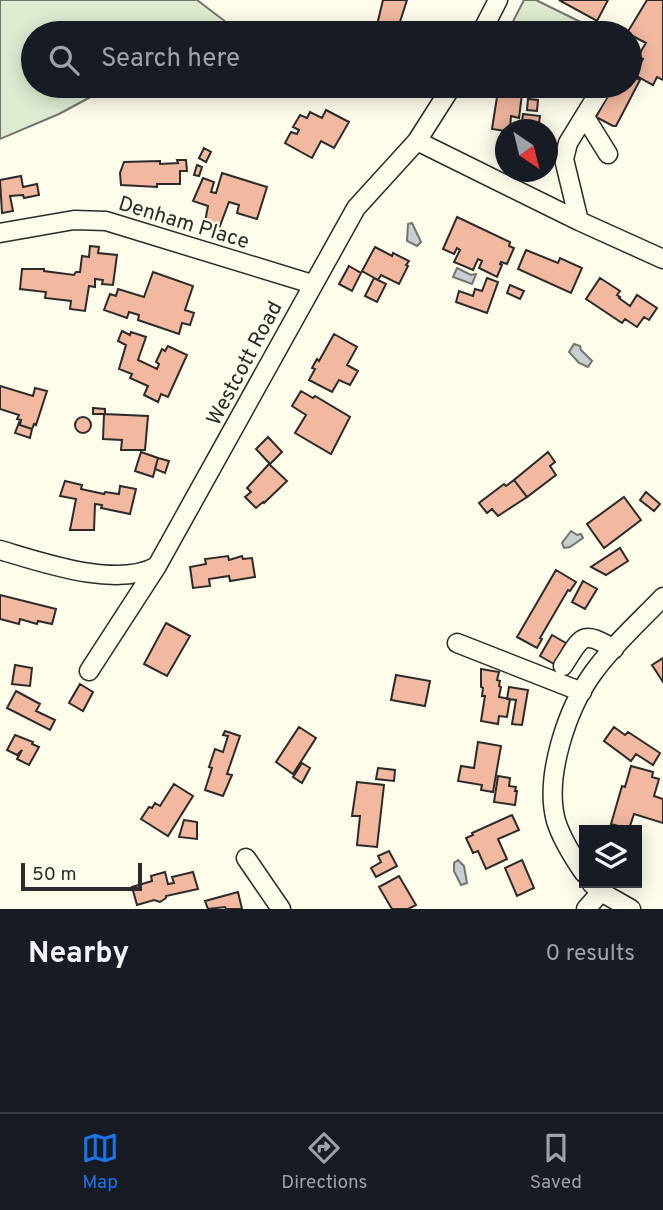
<!DOCTYPE html>
<style>
body{margin:0;font-family:Overpass,sans-serif;background:#20242c;color:#f1f3f6}
.controls{position:absolute;right:21px;bottom:21px;display:grid;overflow:hidden;border-radius:0px;box-shadow:0 4px 18px #0003}
.controls button{width:63px;height:63px;display:grid;place-items:center;padding:0;border:0;border-bottom:2px solid #363941;background:#171b24;color:#f1f3f6;font:35px sans-serif}
.compass{position:absolute;left:495px;top:119px;width:63px;height:63px;border-radius:50%;background:#171b24;box-shadow:0 4px 18px #0003;rotate:145deg}
.scale{position:absolute;left:21px;bottom:18px;width:121px;box-sizing:border-box;padding-left:7px;border:4px solid #2b2b2b;border-top:0;font-size:19px;line-height:24px;white-space:nowrap;color:#2b2b2b;-webkit-text-stroke:5px #fdfbea;paint-order:stroke}
.list{margin:0;padding:0;list-style:none}
h2{display:flex;justify-content:space-between;align-items:center;height:91px;margin:0;padding:0 28px;font-size:30px}
h2 small{font-size:23px;font-weight:400;color:#9ea1a6}
.icon{flex:none;width:38px;height:38px;fill:none;stroke:currentColor;stroke-width:2;stroke-linecap:round;stroke-linejoin:round}
.map{position:relative;flex:none;width:663px;height:909px;overflow:hidden}
.search{position:absolute;background:#171b24;box-shadow:0 4px 18px #0003;left:21px;right:21px;top:21px;height:77px;display:flex;align-items:center;gap:18px;box-sizing:border-box;padding:0 24px;border-radius:38px;color:#9ea1a6;font-size:26px}
.sheet{height:203px;background:#171b24}
nav{display:flex;justify-content:space-around;align-items:center;box-sizing:border-box;height:98px;border-top:2px solid #363941;background:#171b24;font-size:19px;color:#9ea1a6}
nav a{display:grid;justify-items:center;gap:4px}
nav .on{color:#1a73e8}
.map>svg:first-child{display:block}
.green{fill:#deebd1;stroke:#74746e;stroke-width:2}
.water{fill:#c7d0d0;stroke:#74746e;stroke-width:2}
.building{fill:#f2b8a0;stroke:#2b2b2b;stroke-width:2}
.lines{fill:none;stroke-linecap:round;stroke-linejoin:round}
.minor-casing{stroke:#2b2b2b;stroke-width:21}
.minor{stroke:#fdfbea;stroke-width:18}
.labels{text-anchor:middle;stroke-width:5;stroke-linejoin:round;paint-order:stroke}
.street-label{font-size:21px;fill:#2b2b2b;stroke:#fdfbea}
</style>
<div class="map">
<svg width="663" height="909" viewBox="0 0 663 909">
<rect width="100%" height="100%" fill="#fdfbea"/>
<!-- green -->
<path class="green" d="M0 0H197L226 22 206 33H33V86H111L59 114 0 139Z
M524 0H536L601 32 507 33Z"/>
<!-- water -->
<path class="water" d="M412 223 421 242 417 246 407 241 408 224Z
M457 268 471 275 476 274 472 284 453 277Z
M574 344 580 346 581 350 592 361 588 367 579 363 569 352Z
M571 531 577 535 581 534 583 538 570 547 564 548 562 543Z
M458 860 464 866 467 883 461 885 454 871V863Z"/>
<!-- building -->
<path class="building" d="M383 0H407L398 28 395 27 393 33H375Z
M559 0H608L597 21Z
M647 0H663V80L657 77 653 85 635 75 643 59 638 56 646 43 627 33Z
M630 75 640 80 616 126H613L596 117 613 86H630Z
M501 86H523L519 118 511 116 510 130 505 131 492 129 497 97H500Z
M528 99 538 100 537 111 527 110Z
M326 110 349 122 334 148 321 141 312 158 285 143 291 132 297 134 299 130 293 127 300 115 307 118 310 112 322 118Z
M523 114 540 116 538 130 521 129Z
M204 148 211 152 206 162 199 158Z
M177 160H186L187 171H180V184H157V187L121 185 120 173 124 162 160 161V164L178 163Z
M197 165 202 167 199 176 194 175Z
M222 173 267 187 257 219 237 213 239 205 229 202 218 231 204 227 208 206 193 201 203 178 214 182 211 192 216 193Z
M21 176 23 187 37 184 39 195 24 198 23 195 10 196 13 211 2 213 0 180Z
M457 217 510 242 509 246 514 248 507 264 501 262 500 264 502 265 497 277 479 268 482 261 478 259 473 270 454 262 460 250 457 248 454 254 443 249Z
M90 246 99 247 98 253 117 255 113 285 102 284 103 280 95 279V287L89 286 85 311 70 309 71 301 45 298 46 292 20 289 22 269H44V271L74 275 76 272H80L82 256 89 257Z
M375 247 392 256 393 253 409 261 406 265 408 266 399 284 381 275 378 280 362 271Z
M526 250 558 263 560 258 582 268 571 293 518 269Z
M349 266 361 273 352 291 339 284Z
M153 272 193 286 185 310 194 313 190 325 182 323 179 334 138 320 139 315 129 312 127 318 104 310 110 294 116 296 118 289 144 297Z
M374 278 386 284 377 302 365 296Z
M487 278 498 282 487 313 456 302 459 291 473 296 475 289 482 291Z
M600 278 620 291 617 295 620 297 619 298 630 306 637 295 657 308 649 320 644 317 637 327 625 319 622 323 586 299Z
M510 285 524 291 520 299 507 293Z
M122 331 130 335 131 332 146 337 138 360 157 369 159 364 156 362 162 349 165 351 168 346 187 355 168 397 161 394 158 402 144 395 148 386 130 378 132 374 119 369 126 345 118 341Z
M334 334 357 347 347 365 358 371 350 385 339 380 332 392 309 380 315 369 312 368 317 359 319 361Z
M0 386 33 396 35 388 47 391 36 425 34 424 32 429 20 425 21 420 17 419 19 415 0 409Z
M301 391 313 398 315 396 350 417 331 454 295 433 306 415 292 406Z
M93 408 105 409V414H93Z
M104 414 148 416 145 450H121L122 440 103 439Z
M75 425a8 8 0 1 1 16 0a8 8 0 1 1-16 0Z
M20 420H21L20 425 32 429 30 438 15 433Z
M268 437 282 452 270 464 256 449Z
M141 452 158 458 153 477 135 471Z
M548 452 555 462 550 466 556 475 527 497 514 480Z
M158 458 169 461 165 473 155 469Z
M269 464 287 481 264 503 263 502 256 508 245 497 251 492 247 488Z
M514 480 527 497 498 516 492 509 487 513 479 503 504 484 506 486Z
M65 481 82 485 81 489 104 494 105 492 119 494 120 486 136 489 130 514 101 508 102 505 95 504 94 530H70L76 499 60 496Z
M646 492 660 504 654 511 640 500Z
M624 497 641 520 604 548 587 524Z
M620 548 628 561 606 575 591 567Z
M228 556 229 560 242 556 243 559 252 558 255 577 230 581 229 576 209 579 210 586 193 588 190 567 206 564 205 559Z
M556 570 576 582 570 591 568 590 540 638 542 639 537 648 517 637Z
M583 581 597 589 585 609 572 602Z
M0 595 56 609 52 624 38 621 37 624 20 619 19 624 0 619Z
M166 623 190 636 167 676 144 664Z
M552 635 566 643 554 664 540 656Z
M663 658V682L652 665Z
M15 665 32 668 30 686 12 684Z
M481 669 499 672 497 680 500 681 499 686 501 687 499 697 510 699 507 717 499 716 498 724 481 721 485 696H482L483 688 481 687Z
M396 675 430 681 425 706 391 700Z
M80 684 93 692 83 711 69 703Z
M509 687 528 690 522 725 512 724 516 700 507 699Z
M16 691 40 704 36 711 55 720 50 730 7 708Z
M299 727 316 738 293 774 276 762Z
M614 727 625 735 628 732 660 753 653 765 636 754 631 761 604 741Z
M225 731 240 736 227 774 232 775 223 796 205 790 212 768 209 767 215 749 223 752 228 736 223 735Z
M15 735 33 742 32 744 39 747 29 765 17 759 22 750 17 755 7 750Z
M478 742 501 746 493 792 481 790 482 785 458 781 461 766 474 768Z
M302 763 310 768 302 783 293 777Z
M631 766 653 772 652 777 659 779 654 796 663 799V823L634 814 629 829 611 824 622 786 625 787Z
M378 768 395 770 394 781 376 779Z
M498 776 510 778 509 786 516 787 515 791H517L515 805 494 802Z
M357 782 384 785 377 847 357 845 360 816H352Z
M174 784 193 796 168 836 141 819 149 807 152 808 155 803 160 806Z
M512 815 519 830 498 839 507 859 486 869 478 851 473 853 466 838 473 835 472 833Z
M184 820 197 822V839L179 837Z
M389 851 397 866 376 877 371 868 381 862 378 856Z
M522 860 534 888 517 896 505 868Z
M165 872 168 884 174 883 172 877 193 872 198 889 166 896V898L160 902 154 900 137 905 132 887 152 881 151 876Z
M399 876 416 905 408 909H392L379 887Z
M238 892 242 909H226L225 907 208 909 205 901Z"/>
<g class="lines">
<defs>
<path id="minor" d="M481 33 498 0
M585 117 608 154
M417 141 579 221 663 259
M579 221 564 159 568 143 603 86
M0 233 74 220 106 221 312 284
M0 550C41 562 117 589 157 566
M457 643 582 692
M563 666C582 637 581 629 614 649
M89 671 157 566 356 208 417 141 452 86
M246 858 281 909
M584 873C573 857 562 840 556 821 544 777 567 709 593 673 613 645 640 621 663 597
M591 883 601 892 631 909
M586 909 601 892"/>
</defs>
<!-- minor casing -->
<use href="#minor" class="minor-casing"/>
<!-- minor -->
<use href="#minor" class="minor"/>
</g>
<g class="labels">
<!-- street labels -->
<g class="street-label">
<text transform="translate(184 222) rotate(17)" y="7">Denham Place</text>
<text transform="translate(244 363) rotate(-62)" y="7">Westcott Road</text>
</g>
</g>
</svg>
<div class="controls">
<button><svg class="icon" aria-label="layers" viewBox="0 0 24 24"><path d="M12 4l9 5-9 5-9-5zM3 14l9 5 9-5"/></svg></button>
</div>
<svg class="compass" viewBox="-18 -18 36 36"><path d="M0-13l5 13h-10z" fill="#e53935"/><path d="M0 13l5-13h-10z" fill="#9ea1a6"/></svg>
<div class="scale">50 m</div>
<div class="search"><svg class="icon" aria-label="search" viewBox="0 0 24 24"><circle cx="10" cy="10" r="6"/><path d="M15 15l6 6"/></svg>Search here</div>
</div>
<section class="sheet">
<h2>Nearby<small>0 results</small></h2>
<ul class="list">
</ul>
</section>
<nav>
<a class="on"><svg class="icon" aria-label="map" viewBox="0 0 24 24"><path d="M3 6l6-2 6 2 6-2v14l-6 2-6-2-6 2zM9 4v14M15 6v14"/></svg>Map</a>
<a><svg class="icon" aria-label="directions" viewBox="0 0 24 24"><path d="M12 3l9 9-9 9-9-9zM9 14v-3h6M13 9l2 2-2 2"/></svg>Directions</a>
<a><svg class="icon" aria-label="saved" viewBox="0 0 24 24"><path d="M7 4h10v16l-5-4-5 4z"/></svg>Saved</a>
</nav>
